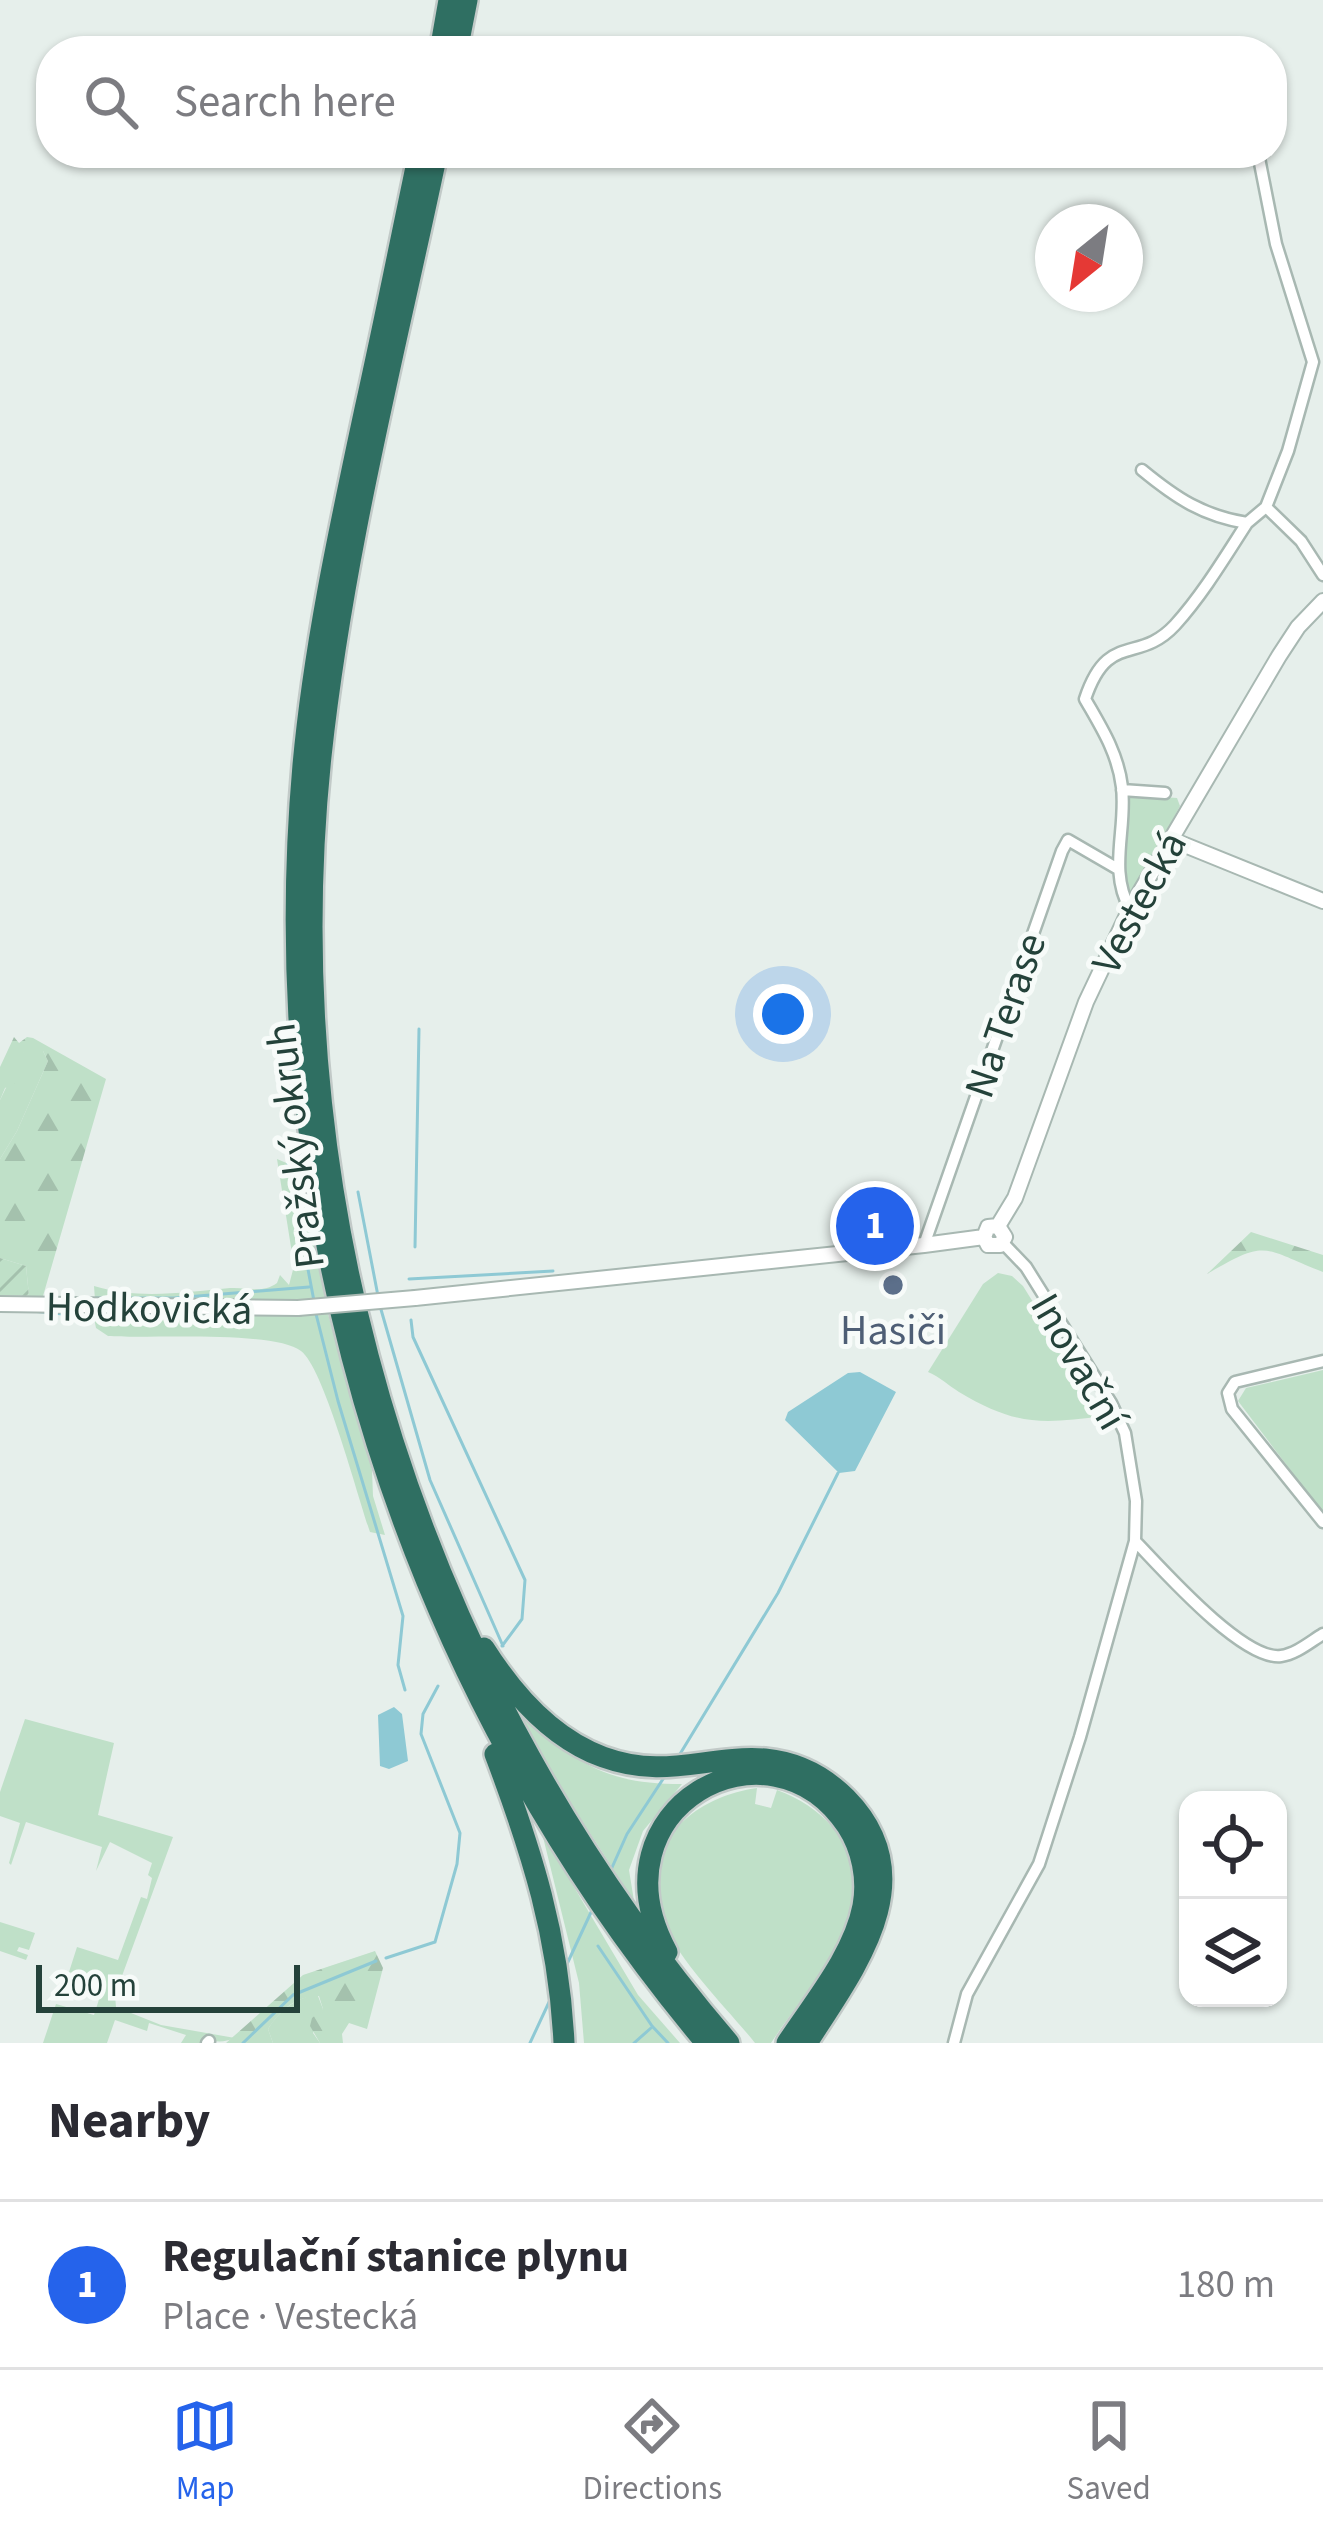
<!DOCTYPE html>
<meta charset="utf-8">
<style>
body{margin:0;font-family:"Source Sans 3",sans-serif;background:#f2f2f3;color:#2b2b33}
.controls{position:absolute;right:36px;bottom:36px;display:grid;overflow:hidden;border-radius:24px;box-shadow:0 3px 9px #0004}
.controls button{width:108px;height:108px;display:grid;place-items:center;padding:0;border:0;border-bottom:3px solid #e1e1e2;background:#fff;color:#2b2b33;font:60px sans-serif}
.compass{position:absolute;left:1035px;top:204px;width:108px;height:108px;border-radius:50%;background:#fff;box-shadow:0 3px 9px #0004;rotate:210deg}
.scale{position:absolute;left:36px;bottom:30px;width:264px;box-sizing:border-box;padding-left:12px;border:6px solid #24423a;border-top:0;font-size:33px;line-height:42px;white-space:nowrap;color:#24423a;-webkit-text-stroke:9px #f7fbf9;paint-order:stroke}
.you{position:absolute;left:783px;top:1014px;width:42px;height:42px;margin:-30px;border:9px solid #fff;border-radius:50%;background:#1a73e8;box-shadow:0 0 0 18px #1a73e833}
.badge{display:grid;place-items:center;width:78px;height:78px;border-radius:50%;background:#2563eb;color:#fff;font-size:39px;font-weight:700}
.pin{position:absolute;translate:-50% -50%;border:6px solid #fff;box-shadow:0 3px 12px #0006}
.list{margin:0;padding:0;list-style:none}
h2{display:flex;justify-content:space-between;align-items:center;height:156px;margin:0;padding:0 48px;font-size:51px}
h2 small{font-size:39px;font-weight:400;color:#7c7c81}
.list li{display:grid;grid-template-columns:78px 1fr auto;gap:36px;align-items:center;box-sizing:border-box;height:168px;padding:0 48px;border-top:3px solid #e1e1e2}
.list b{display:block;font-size:45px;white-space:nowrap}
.list p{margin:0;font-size:39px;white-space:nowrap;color:#7c7c81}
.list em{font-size:39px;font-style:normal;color:#7c7c81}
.icon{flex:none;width:66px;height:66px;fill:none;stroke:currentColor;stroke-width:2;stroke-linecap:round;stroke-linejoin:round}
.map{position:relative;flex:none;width:1323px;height:2043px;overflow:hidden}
.search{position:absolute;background:#fff;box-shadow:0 3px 9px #0004;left:36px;right:36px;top:36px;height:132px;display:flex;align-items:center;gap:30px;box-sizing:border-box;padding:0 42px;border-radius:48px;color:#7c7c81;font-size:45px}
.sheet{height:324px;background:#fff}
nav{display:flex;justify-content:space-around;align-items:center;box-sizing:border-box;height:168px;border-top:3px solid #e1e1e2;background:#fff;font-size:33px;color:#7c7c81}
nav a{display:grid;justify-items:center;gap:6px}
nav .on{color:#2563eb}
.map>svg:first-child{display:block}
.green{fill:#bfe0c8}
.forest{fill:url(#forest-firs)}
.garden{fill:url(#garden-furrows)}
.water{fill:#8ec9d4}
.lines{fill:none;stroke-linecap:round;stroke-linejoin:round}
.stream{stroke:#8ec9d4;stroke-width:3}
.minor-casing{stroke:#a8b8b2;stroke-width:15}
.tertiary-casing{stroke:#a8b8b2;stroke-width:18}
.motorway-casing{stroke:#c2cac8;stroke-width:26}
.minor{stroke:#fff;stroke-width:10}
.tertiary{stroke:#fff;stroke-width:14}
.motorway{stroke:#2f6f62;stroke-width:21}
.tertiary-bridge-casing{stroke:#a8b8b2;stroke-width:18;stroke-linecap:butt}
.tertiary-bridge{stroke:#fff;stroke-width:14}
.service-dot{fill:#5c6f8a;stroke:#f7fbf9;stroke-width:4.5}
.labels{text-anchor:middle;stroke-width:10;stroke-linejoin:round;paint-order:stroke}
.street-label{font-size:42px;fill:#24423a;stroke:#f7fbf9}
.service-label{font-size:42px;fill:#4e5e75;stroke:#f7fbf9}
</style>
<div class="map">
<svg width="1323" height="2043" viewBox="0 0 1323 2043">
<defs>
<pattern id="forest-firs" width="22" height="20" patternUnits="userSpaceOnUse" patternTransform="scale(3)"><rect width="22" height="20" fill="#bfe0c8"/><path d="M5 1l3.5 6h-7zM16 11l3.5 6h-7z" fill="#a4c1ad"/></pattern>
<pattern id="garden-furrows" width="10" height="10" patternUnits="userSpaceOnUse" patternTransform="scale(3)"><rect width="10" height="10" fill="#bfe0c8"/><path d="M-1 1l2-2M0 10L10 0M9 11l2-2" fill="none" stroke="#a4c1ad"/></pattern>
</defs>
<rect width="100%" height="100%" fill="#e6efeb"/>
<!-- green -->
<path class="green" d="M1136 795 1177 798 1180 806 1134 892 1129 894 1122 885 1127 797Z
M24 1051H43L48 1061 17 1131 0 1159V1100Z
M277 1159 303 1170 326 1298 284 1302 95 1300 94 1286C140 1300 184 1292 230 1288 248 1287 262 1294 277 1283L280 1275 289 1285 294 1266Z
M998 1273 1012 1276 1023 1286 1104 1416C1041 1424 1016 1426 959 1392 948 1385 940 1377 928 1372L983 1284Z
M328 1314 372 1470 373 1496 385 1535 370 1532C358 1498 324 1368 301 1351 274 1330 147 1339 108 1336L96 1328 94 1318 98 1315Z
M1323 1370V1513L1238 1401 1246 1388Z
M521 1716C580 1763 603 1784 682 1784L643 1831 629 1870 634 1901 553 1776Z
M25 1719 114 1743 98 1815 173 1837 115 1995 116 2007 161 2025 235 2038C224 2042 217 2043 205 2038L202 2043H181L186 2035 149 2023 147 2031 115 2020 107 2043H43L56 2004 94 2015 104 1984 69 1972 77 1947 118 1960 141 1897 147 1899 152 1878 148 1875 152 1863 110 1842 96 1871 102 1847 26 1822 11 1865 9 1863 20 1823 0 1816V1792Z
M757 1788 755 1804 771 1808 777 1790C833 1810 872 1862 848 1923 831 1965 796 2005 771 2043H755C728 2009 681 1964 665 1925 634 1851 687 1798 757 1788Z
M542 1833 638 1995 680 2043H584L579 1983Z
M0 1922 35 1933 29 1950 19 1947 17 1951 28 1955 26 1960 0 1951Z
M312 1995 318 1996 323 2009 313 2033 320 2043H273L268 2029C279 2011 292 2001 312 1995Z"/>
<!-- forest -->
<path class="forest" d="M14 1037 19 1043 27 1037 33 1038 106 1079 43 1296H29L26 1266 0 1258V1159L17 1131 48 1061 43 1051 24 1052C20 1071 27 1080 5 1088L0 1100V1067Z
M1251 1232 1323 1255V1272C1261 1248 1268 1238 1207 1274Z
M375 1951 383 1968 367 2029 349 2023 342 2034 343 2043H320L310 2026 312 2018 323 2009 319 1996C295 1996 280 2011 268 2029L273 2043H226L303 1975Z"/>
<!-- garden -->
<path class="garden" d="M0 1258 26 1266 29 1296 0 1295Z"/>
<!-- water -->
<path class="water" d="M860 1372 896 1392 855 1471 839 1473 785 1420 788 1412 848 1373Z
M394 1707 402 1714 408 1761 389 1769 380 1766 378 1715Z"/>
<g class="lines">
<!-- stream -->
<path class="stream" d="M288 1164 314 1301
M358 1192 378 1296
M415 1247 419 1029
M409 1279 553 1271
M96 1298H174L309 1287
M380 1306 430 1480 503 1646
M315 1310 338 1401 403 1616 398 1665 405 1690
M32 1311 84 1316
M95 1317H97
M411 1320 413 1337 525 1580 522 1619 502 1646
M680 1754 778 1593 838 1473
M610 1872 627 1834 665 1776
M598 1946 652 2026 668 2043
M386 1958 435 1942 457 1864 460 1833 421 1734 423 1714 438 1686
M567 1964 593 1908
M243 2043 293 1995 376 1961
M530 2043 550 2000
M634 2043 651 2028"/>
<defs>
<path id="minor" d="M1258 153 1276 244 1313 362 1288 451 1266 507
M1142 470C1176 498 1203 516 1247 523L1266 507
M1266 507 1301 541 1323 575
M1122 790 1165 793
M1130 909C1108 870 1127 829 1122 787 1118 753 1101 727 1085 699 1108 630 1138 665 1175 625 1203 594 1225 557 1247 523
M924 1245 1062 851 1068 840 1118 869
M1323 1361 1235 1382 1228 1393 1232 1409 1323 1522
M1135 1541C1162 1569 1243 1661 1281 1656 1296 1654 1310 1642 1323 1634
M207 2043 209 2041
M954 2043 967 1994 1039 1864 1080 1737 1135 1541 1136 1501 1125 1433 1111 1403 1026 1267 1003 1243"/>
<path id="tertiary" d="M1170 839 1323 901
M984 1237 988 1245H1000L1005 1237 998 1226
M415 1298 924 1245 984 1237 988 1227 998 1226 1015 1198 1086 1002 1130 909 1279 656 1298 627 1323 601
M0 1304 298 1308"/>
<path id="motorway" d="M440 51 449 0
M457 51 467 0
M419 153C401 238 384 324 365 409 340 526 314 645 303 765 262 1229 407 1686 706 2043
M437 153C395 353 343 552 321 756 272 1220 426 1690 729 2043
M484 1648C513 1694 551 1738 603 1757 666 1780 706 1755 765 1759 796 1762 824 1776 846 1798 926 1879 854 1969 807 2043
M495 1754C532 1852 559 1937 564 2043
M667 1952C589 1808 769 1709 847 1826 862 1849 868 1879 863 1906 854 1954 814 2002 787 2043"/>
</defs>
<!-- minor casing -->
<use href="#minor" class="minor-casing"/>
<!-- tertiary casing -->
<use href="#tertiary" class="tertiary-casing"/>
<!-- motorway casing -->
<use href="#motorway" class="motorway-casing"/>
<!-- minor -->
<use href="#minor" class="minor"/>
<!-- tertiary -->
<use href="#tertiary" class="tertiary"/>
<!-- motorway -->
<use href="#motorway" class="motorway"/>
<defs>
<path id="tertiary-bridge" d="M298 1308 415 1298"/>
</defs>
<!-- tertiary-bridge casing -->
<use href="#tertiary-bridge" class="tertiary-bridge-casing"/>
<!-- tertiary-bridge -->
<use href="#tertiary-bridge" class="tertiary-bridge"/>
</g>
<!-- markers -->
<circle class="service-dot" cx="893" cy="1285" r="12"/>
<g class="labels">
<!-- street labels -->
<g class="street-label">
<text transform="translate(1138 902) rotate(-62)" y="15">Vestecká</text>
<text transform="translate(1004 1015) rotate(-71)" y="15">Na Terase</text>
<text transform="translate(294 1146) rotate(-97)" y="15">Pražský okruh</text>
<text transform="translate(149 1307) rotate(1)" y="15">Hodkovická</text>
<text transform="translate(1080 1361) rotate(60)" y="15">Inovační</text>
</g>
<!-- service labels -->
<g class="service-label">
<text x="893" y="1344">Hasiči</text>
</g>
</g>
</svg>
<div class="controls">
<button><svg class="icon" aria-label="locate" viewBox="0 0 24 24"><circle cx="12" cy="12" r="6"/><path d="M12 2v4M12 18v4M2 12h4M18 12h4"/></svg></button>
<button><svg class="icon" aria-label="layers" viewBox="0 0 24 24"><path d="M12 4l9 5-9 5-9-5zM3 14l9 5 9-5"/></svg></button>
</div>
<svg class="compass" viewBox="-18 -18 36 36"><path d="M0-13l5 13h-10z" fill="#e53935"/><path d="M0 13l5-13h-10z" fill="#7c7c81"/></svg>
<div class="scale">200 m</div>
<div class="you"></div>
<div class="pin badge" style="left:875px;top:1226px">1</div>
<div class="search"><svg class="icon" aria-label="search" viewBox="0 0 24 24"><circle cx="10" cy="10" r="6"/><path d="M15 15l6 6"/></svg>Search here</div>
</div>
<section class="sheet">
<h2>Nearby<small></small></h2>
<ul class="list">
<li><span class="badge">1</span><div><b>Regulační stanice plynu</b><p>Place · Vestecká</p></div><em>180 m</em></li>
</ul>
</section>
<nav>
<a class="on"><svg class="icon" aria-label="map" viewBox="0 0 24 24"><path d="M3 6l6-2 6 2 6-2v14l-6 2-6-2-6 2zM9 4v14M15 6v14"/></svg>Map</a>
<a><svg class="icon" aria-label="directions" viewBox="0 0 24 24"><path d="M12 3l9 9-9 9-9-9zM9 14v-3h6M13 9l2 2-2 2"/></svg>Directions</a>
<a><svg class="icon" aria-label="saved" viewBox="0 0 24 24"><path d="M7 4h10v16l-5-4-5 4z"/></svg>Saved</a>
</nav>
